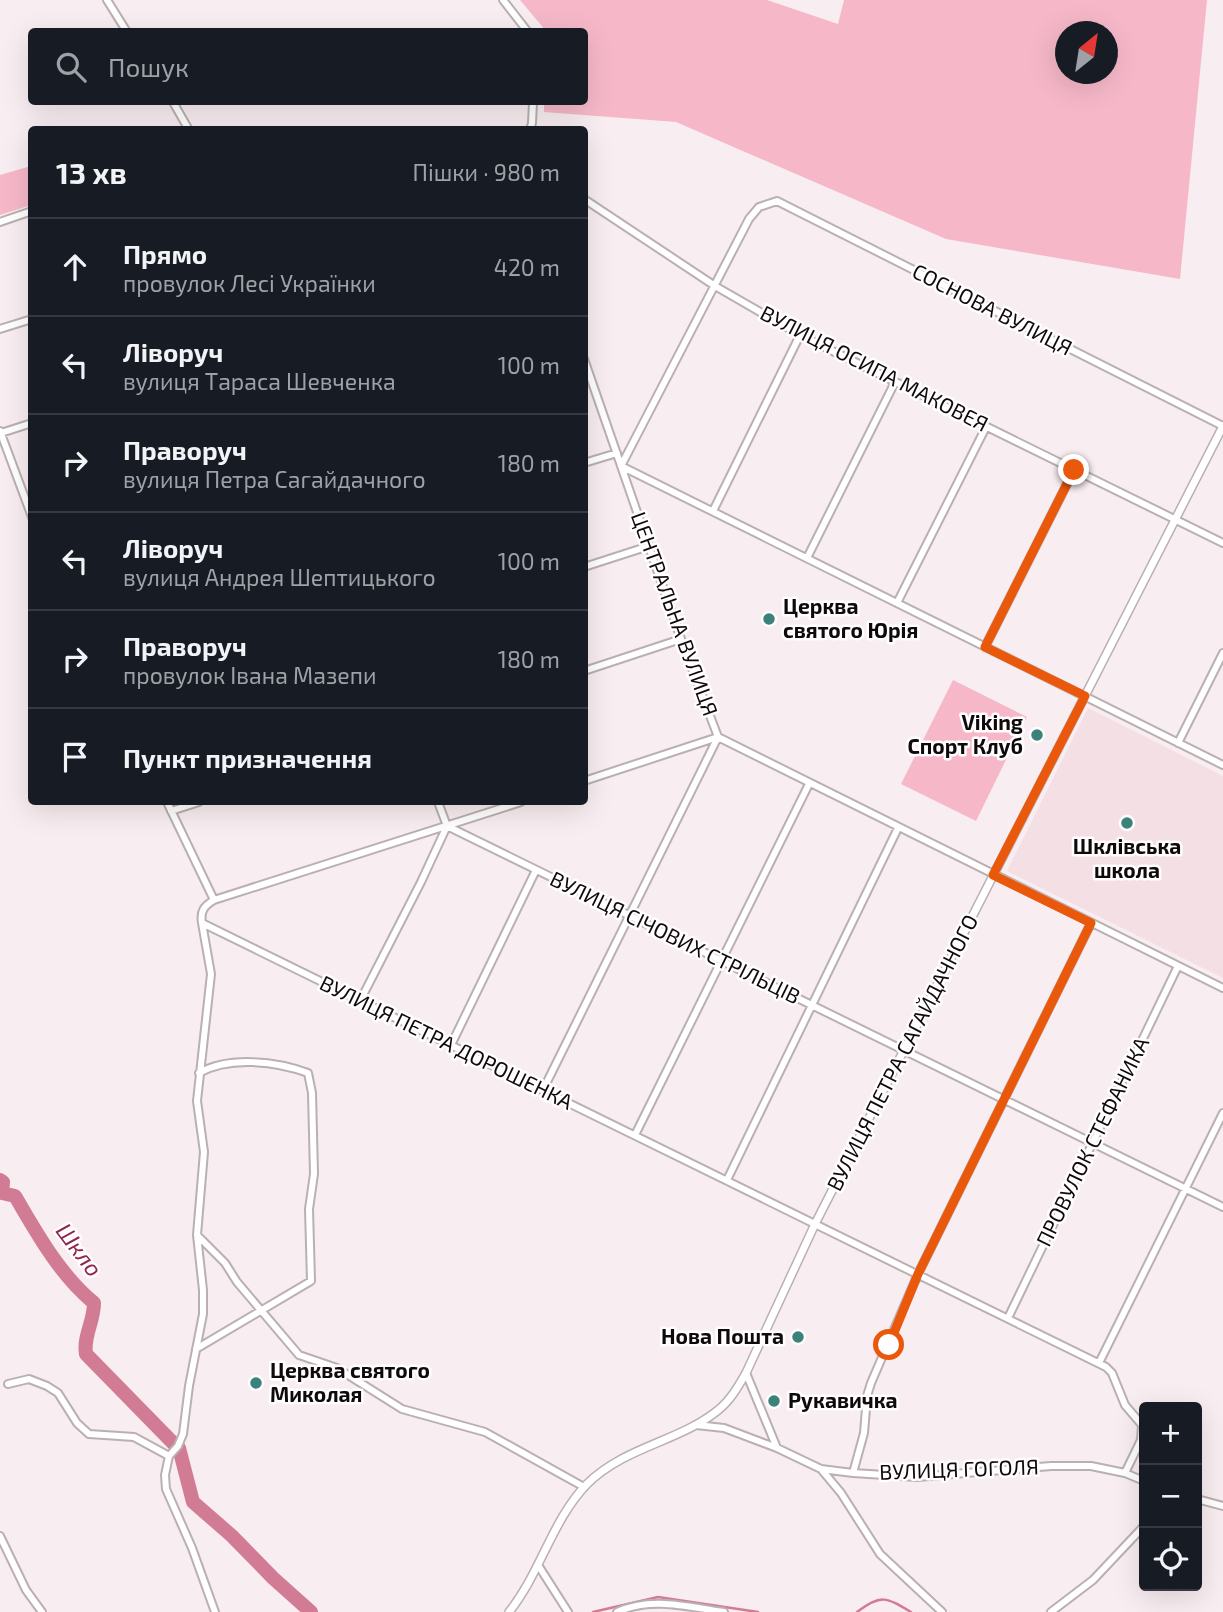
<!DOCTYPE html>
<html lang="uk">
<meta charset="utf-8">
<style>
body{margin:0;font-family:"Exo 2",sans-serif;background:#20242c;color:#f1f3f6}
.controls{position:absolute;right:21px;bottom:21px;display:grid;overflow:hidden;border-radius:7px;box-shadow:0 7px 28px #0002}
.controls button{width:63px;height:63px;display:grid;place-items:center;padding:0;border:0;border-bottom:2px solid #363941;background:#171b24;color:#f1f3f6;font:35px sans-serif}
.compass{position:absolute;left:1055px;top:21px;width:63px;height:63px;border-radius:50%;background:#171b24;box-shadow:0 7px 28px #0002;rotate:30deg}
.stop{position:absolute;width:21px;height:21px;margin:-16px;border:5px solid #ea580c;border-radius:50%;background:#fff}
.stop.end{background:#ea580c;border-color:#fff;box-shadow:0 2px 7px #0008}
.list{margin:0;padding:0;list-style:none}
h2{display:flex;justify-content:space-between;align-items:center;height:91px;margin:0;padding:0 28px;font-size:30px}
h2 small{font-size:23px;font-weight:400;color:#9ea1a6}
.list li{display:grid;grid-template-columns:46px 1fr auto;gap:21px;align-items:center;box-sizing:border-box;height:98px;padding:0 28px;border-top:2px solid #363941}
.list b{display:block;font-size:26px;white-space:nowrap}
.list p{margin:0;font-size:23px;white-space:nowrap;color:#9ea1a6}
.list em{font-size:23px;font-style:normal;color:#9ea1a6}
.icon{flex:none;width:38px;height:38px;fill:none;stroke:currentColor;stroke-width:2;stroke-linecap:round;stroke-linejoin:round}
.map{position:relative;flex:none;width:1223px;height:1612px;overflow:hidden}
.search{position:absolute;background:#171b24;box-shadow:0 7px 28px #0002;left:28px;top:28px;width:560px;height:77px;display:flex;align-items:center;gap:18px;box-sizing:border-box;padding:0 24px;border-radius:7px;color:#9ea1a6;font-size:26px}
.panel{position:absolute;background:#171b24;box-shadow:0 7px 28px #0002;left:28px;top:126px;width:560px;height:679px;border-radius:7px}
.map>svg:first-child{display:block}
.built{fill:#f3dfe4}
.green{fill:#f6b8c9;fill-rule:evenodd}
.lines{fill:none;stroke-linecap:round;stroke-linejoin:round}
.stream{stroke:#d27b95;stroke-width:2.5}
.river{stroke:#d27b95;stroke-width:14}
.minor-casing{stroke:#bab0b2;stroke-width:10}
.tertiary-casing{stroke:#bab0b2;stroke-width:10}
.minor{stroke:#fff;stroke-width:6}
.tertiary{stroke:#fff;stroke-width:7}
.route{stroke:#ea580c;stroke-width:9}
.poi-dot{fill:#3b827b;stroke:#fffdfd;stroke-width:2.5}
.labels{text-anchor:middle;stroke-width:5;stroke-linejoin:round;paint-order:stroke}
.street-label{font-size:21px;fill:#0e0a0b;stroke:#fffdfd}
.poi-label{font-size:21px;font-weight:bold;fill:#0e0a0b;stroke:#fffdfd;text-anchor:start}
.water-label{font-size:23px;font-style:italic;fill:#8d254e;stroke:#fffdfd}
</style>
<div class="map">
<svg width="1223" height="1612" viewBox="0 0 1223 1612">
<rect width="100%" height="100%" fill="#f8edf0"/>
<!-- built -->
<path class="built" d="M1088 708 1223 776V978L1007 871Z"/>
<!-- green -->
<path class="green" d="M520 0H767L838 24 844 0H1207L1180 279 946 239 676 122 544 112V102H584V32L546 31ZM1066 32H1108V74H1066Z
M31 166V205L0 215V175Z
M953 680 1027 717 976 821 901 784Z"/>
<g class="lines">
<!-- stream -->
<path class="stream" d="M593 1612 658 1597 758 1612
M857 1612C881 1594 886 1597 911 1612"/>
<!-- river -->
<path class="river" d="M0 1180 3 1182 2 1193 15 1196C37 1234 60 1275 94 1303 94 1322 83 1336 86 1354L176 1446
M179 1448 193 1502 232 1536 273 1578 311 1612"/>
<defs>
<path id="minor" d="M107 0 127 32
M503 0 528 32
M173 102 189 130
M530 130 532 123 533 102
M584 199 715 286 800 335 1223 543
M0 222 32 211
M0 329 32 319
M584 359 681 639 718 737 1223 988
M1223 426 777 201 759 207 749 219 621 466 1223 765
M0 431 32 517
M1 433 32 423
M584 463 617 453
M713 511 800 335
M807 558 895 382
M584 567 649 546
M897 603 986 427
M985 647 1074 470
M584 671 681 639
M1178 743 1223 653
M584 781 718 737
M167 802 214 900C204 906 200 911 202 923L1106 1367 1112 1373 1125 1405 1142 1425 1141 1440 1125 1473
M438 802 447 826
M171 811 199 802
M447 826 1223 1207
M214 900 521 802
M202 923 211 974 197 1101 204 1152 197 1235 203 1290V1314L189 1386 183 1434 178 1446 169 1456 165 1475 166 1489 192 1548 215 1612
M360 1001 421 882 447 826
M451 1045 536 870
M543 1090 718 737
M635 1135 809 784
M727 1180 898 828
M197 1235 225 1263 237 1282 299 1355 337 1368 402 1409 485 1432 584 1487
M1008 1318 1178 966
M196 1349 311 1281 309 1209 314 1174 312 1093 308 1073C276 1061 229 1056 199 1073
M1099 1363 1223 1113
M746 1373 777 1448
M8 1384 29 1379 47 1386 58 1393 77 1423 89 1434 134 1437 169 1456
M696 1425 724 1428 777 1448 821 1469 853 1473 917 1477 1051 1466H1091L1125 1473 1144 1481
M821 1469 841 1493 880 1554 942 1612
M853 1473 864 1433 867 1396 871 1383 918 1274 1091 923
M1197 1499 1223 1506
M0 1536 26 1590 42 1612
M538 1565 568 1612
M617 1612C652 1596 688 1607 724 1612
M1051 1612 1093 1580 1144 1526"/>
<path id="tertiary" d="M509 1612C540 1574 552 1520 587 1484 624 1447 678 1442 717 1411 730 1401 738 1387 746 1373L815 1224 1223 426"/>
</defs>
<!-- minor casing -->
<use href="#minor" class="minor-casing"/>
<!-- tertiary casing -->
<use href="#tertiary" class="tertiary-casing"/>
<!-- minor -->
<use href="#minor" class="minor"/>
<!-- tertiary -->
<use href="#tertiary" class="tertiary"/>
</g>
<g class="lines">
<!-- route -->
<path class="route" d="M889 1345 918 1274 1091 923 993 875 1085 696 985 647 1074 470"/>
</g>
<!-- markers -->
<g class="poi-dot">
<circle cx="769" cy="619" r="7"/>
<circle cx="1037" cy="735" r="7"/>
<circle cx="1127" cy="823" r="7"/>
<circle cx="798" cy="1337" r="7"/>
<circle cx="256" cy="1383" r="7"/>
<circle cx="774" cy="1401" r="7"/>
</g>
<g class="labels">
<!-- street labels -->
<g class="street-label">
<text transform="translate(992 310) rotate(27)" y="7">СОСНОВА ВУЛИЦЯ</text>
<text transform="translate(874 369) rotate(27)" y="7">ВУЛИЦЯ ОСИПА МАКОВЕЯ</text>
<text transform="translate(674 614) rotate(70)" y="7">ЦЕНТРАЛЬНА ВУЛИЦЯ</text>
<text transform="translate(675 938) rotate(26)" y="7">ВУЛИЦЯ СІЧОВИХ СТРІЛЬЦІВ</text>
<text transform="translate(446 1043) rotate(26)" y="7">ВУЛИЦЯ ПЕТРА ДОРОШЕНКА</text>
<text transform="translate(903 1053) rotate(-63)" y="7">ВУЛИЦЯ ПЕТРА САГАЙДАЧНОГО</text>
<text transform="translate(1093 1142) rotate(-64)" y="7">ПРОВУЛОК СТЕФАНИКА</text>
<text transform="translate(959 1470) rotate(-2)" y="7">ВУЛИЦЯ ГОГОЛЯ</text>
</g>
<!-- poi labels -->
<g class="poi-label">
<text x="783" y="614">Церква<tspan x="783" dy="24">святого Юрія</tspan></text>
<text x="1023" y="730" text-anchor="end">Viking<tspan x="1023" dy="24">Спорт Клуб</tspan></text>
<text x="1127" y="854" text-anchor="middle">Шклівська<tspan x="1127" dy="24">школа</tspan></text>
<text x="784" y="1344" text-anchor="end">Нова Пошта</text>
<text x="270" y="1378">Церква святого<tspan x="270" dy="24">Миколая</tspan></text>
<text x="788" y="1408">Рукавичка</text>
</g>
<!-- water labels -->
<g class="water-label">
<text transform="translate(79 1250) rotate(53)" y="8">Шкло</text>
</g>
</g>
</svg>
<div class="controls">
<button>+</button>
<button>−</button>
<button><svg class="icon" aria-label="locate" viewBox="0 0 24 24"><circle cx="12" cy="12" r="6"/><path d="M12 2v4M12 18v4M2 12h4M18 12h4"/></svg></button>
</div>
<svg class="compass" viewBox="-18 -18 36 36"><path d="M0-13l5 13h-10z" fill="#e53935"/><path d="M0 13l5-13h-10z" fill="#9ea1a6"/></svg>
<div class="stop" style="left:889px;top:1345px"></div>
<div class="stop end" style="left:1074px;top:470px"></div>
<div class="search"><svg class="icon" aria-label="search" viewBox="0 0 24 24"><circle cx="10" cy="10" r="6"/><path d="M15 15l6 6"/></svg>Пошук</div>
<section class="panel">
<h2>13 хв<small>Пішки · 980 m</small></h2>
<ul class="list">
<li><svg class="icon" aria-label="ahead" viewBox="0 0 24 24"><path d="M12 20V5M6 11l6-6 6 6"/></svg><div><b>Прямо</b><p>провулок Лесі Українки</p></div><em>420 m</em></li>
<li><svg class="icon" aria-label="left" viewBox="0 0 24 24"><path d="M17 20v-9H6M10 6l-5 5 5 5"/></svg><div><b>Ліворуч</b><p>вулиця Тараса Шевченка</p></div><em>100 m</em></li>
<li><svg class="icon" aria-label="right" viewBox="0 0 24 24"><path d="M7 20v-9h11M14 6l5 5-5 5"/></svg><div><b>Праворуч</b><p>вулиця Петра Сагайдачного</p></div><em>180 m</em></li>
<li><svg class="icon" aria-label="left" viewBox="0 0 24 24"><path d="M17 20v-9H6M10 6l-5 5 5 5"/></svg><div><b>Ліворуч</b><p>вулиця Андрея Шептицького</p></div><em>100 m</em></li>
<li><svg class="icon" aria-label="right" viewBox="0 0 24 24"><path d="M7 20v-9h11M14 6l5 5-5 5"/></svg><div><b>Праворуч</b><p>провулок Івана Мазепи</p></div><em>180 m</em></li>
<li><svg class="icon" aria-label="arrive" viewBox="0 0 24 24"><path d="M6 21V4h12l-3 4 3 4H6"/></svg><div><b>Пункт призначення</b></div></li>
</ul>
</section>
</div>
